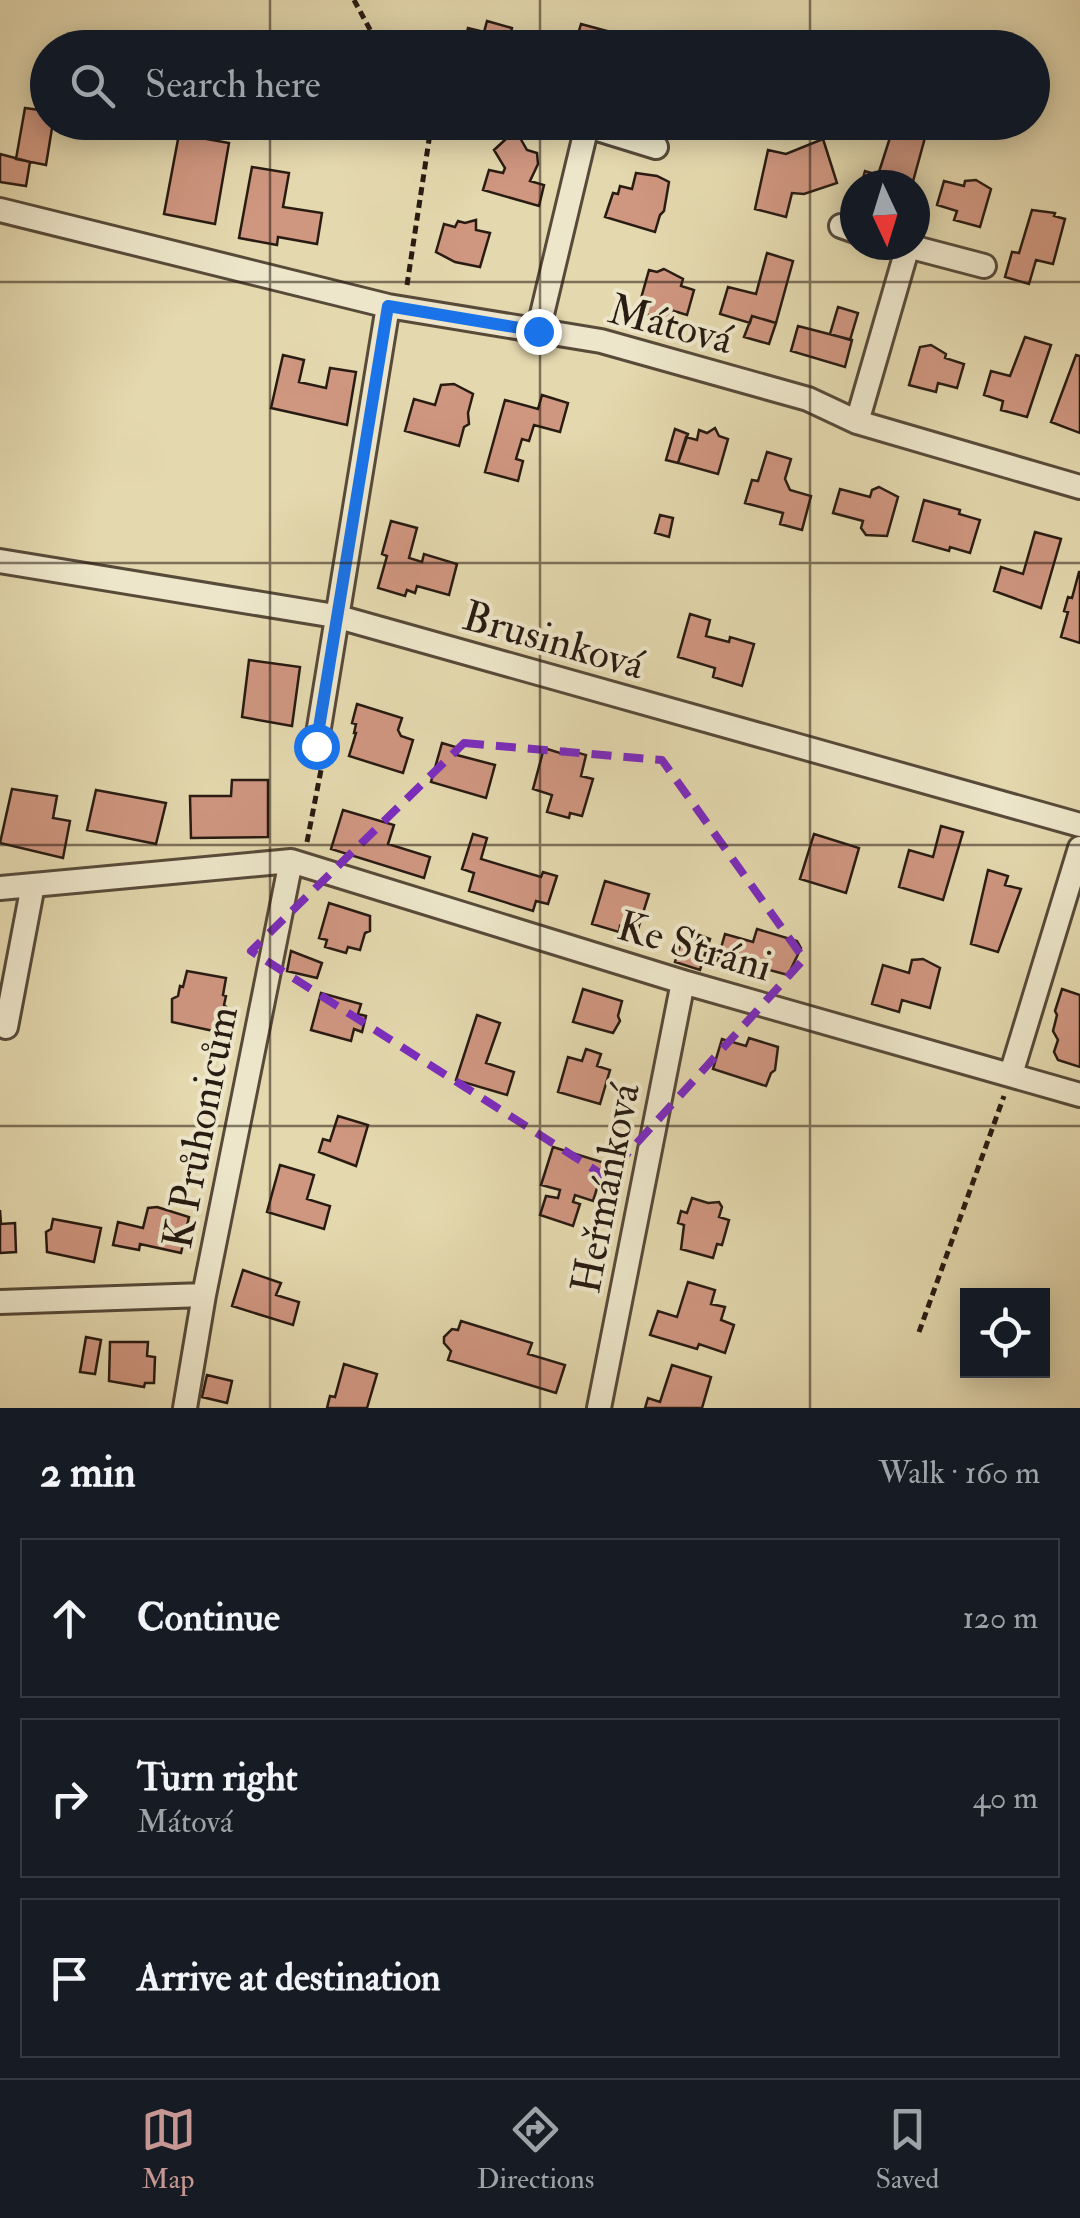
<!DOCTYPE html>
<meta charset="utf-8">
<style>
body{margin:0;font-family:"IM FELL Double Pica",serif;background:#20242c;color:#f1f3f6}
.controls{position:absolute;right:30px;bottom:30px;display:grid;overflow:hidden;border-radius:0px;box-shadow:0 5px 25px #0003}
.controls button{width:90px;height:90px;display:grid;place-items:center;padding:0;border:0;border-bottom:2px solid #363941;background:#171b24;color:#f1f3f6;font:50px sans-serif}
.compass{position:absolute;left:840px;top:170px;width:90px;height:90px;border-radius:50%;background:#171b24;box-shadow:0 5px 25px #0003;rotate:176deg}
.stop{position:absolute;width:30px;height:30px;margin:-22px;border:8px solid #1a73e8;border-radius:50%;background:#fff}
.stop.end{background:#1a73e8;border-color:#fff;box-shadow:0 2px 10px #0008}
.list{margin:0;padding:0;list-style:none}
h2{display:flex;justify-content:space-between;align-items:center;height:130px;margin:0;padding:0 40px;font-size:42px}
h2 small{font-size:32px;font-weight:400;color:#9ea1a6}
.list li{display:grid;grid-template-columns:65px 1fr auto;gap:30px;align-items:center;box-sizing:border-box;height:160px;margin:0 20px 20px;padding:0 20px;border:2px solid #363941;border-radius:0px}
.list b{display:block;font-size:38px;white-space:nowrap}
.list p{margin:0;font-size:32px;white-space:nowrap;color:#9ea1a6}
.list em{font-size:32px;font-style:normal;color:#9ea1a6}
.icon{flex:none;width:55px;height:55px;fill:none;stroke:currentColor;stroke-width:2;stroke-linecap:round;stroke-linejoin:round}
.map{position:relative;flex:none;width:1080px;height:1408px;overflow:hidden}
.search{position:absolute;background:#171b24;box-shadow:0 5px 25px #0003;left:30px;right:30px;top:30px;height:110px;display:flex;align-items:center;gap:25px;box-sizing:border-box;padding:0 35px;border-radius:55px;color:#9ea1a6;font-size:38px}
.sheet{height:670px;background:#171b24}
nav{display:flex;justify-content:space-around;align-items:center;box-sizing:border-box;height:140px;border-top:2px solid #363941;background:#171b24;font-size:28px;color:#9ea1a6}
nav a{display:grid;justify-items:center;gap:5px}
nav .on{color:#c59692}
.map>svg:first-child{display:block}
.building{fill:#cf9680;stroke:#281b12;stroke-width:2.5}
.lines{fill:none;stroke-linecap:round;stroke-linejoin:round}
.minor-casing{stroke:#574a39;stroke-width:28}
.path{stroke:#281b12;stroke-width:5;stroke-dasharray:8 5;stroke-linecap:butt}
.minor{stroke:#ede6ca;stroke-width:22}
.route{stroke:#1a73e8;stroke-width:12}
.marked{fill:none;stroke:#7b2cbf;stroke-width:8;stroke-dasharray:20 12;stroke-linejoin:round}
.grid{fill:none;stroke:#281b12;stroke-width:2.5;stroke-opacity:0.55}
.labels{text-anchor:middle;stroke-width:8;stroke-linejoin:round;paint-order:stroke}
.street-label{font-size:42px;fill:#281b12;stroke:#ede6ca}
</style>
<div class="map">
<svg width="1080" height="1408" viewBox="0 0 1080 1408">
<rect width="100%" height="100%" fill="#e4d8ae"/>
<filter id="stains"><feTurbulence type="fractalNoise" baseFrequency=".002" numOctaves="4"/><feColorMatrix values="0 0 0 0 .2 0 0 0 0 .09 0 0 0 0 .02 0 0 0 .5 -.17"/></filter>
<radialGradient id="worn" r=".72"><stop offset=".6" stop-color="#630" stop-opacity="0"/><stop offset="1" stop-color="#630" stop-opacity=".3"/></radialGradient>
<!-- building -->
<path class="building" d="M487 21 512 28 506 48H463L468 28 484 32Z
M581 24 614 33 610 48H546L549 33 576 41Z
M25 108 48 111V122H53L46 165 16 159Z
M895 122 924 128 926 134 912 185H861L865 171 878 175Z
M179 134 229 143 215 224 164 214Z
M519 136 527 150 537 153 538 164 530 181 544 185 539 206 483 190 489 170 503 173 505 168 494 150 507 138Z
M823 139 837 183 804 194 792 193 786 217 755 209 768 150 786 154Z
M0 154 30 162 26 186 0 182Z
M252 167 289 173 283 207 322 213 317 244 278 237 277 245 239 238Z
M636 173 657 176 669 182 664 211 660 215 655 232 605 217 613 193 618 194 620 186 632 189Z
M976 180 991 189 980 227 954 220 957 211 937 205 944 181 964 186 965 181Z
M1032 210 1055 213 1054 216 1065 219 1053 264 1036 260 1029 284 1005 277 1012 252 1019 253Z
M476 220V230L490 233 480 267 455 262 436 252 444 224 455 227 458 221 465 223Z
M767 253 793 261 776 323 752 316 750 323 720 314 728 287 756 294Z
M664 269 683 279 681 286 694 290 687 315 674 311 672 318 657 320 638 309 649 270 657 272Z
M838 307 858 313 850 340 830 334Z
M752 316 776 323 769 344 744 337Z
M798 326 852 340 845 367 791 351Z
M1025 337 1051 345 1027 417 1001 410 1003 401 984 395 991 371 1010 376Z
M931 345 946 354 945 358 964 364 957 388 938 383 936 392 909 385 920 347Z
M283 355 304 360 299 382 326 388 330 368 356 372 347 425 271 408Z
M1076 355 1080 356V433L1051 422Z
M454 384 473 394 468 413 469 424 464 427 459 446 405 431 414 399 435 405 441 385Z
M542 395 568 403 560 432 534 425 529 441 522 439 516 459 523 461 518 481 485 472 505 400 538 409Z
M715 428 719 436 728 439 718 474 678 463 686 437 697 440 699 430 707 433Z
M675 429 688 434 678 463 666 460Z
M767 452 791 459 785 479 790 490 811 496 802 530 780 524 783 513 745 503 752 480 758 481Z
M879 487 898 497 887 536 866 535 861 528 863 521 833 513 840 489 870 497 872 490Z
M924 500 960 510 959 514 980 520 970 553 950 547 949 551 913 541Z
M660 515 673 518 669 537 655 533Z
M391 521 417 528 409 558 422 562 424 554 457 564 449 595 417 586 415 593 407 590 405 596 378 588 387 556 382 554Z
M1035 532 1061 539 1041 608 994 591 1001 567 1023 574Z
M1079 572H1080V643L1061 637 1068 612 1064 611 1068 597 1072 598Z
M690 614 710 620 706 636 729 642 730 637 754 644 742 686 713 677 715 668 678 657Z
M249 660 300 667 292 726 242 717Z
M357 704 402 718 398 730 401 736 413 740 403 773 349 756 356 733H354L356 724 352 723Z
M442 743 459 748 457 755 495 765 486 798 431 782Z
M544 748 563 754 565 749 586 755 581 776 593 779 582 816 570 813 569 818 547 812 552 795 533 789Z
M232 780H268V837L191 838 190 796H231Z
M12 789 57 796 53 818 70 821 63 858 0 843Z
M96 790 166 803 156 844 87 830Z
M343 810 394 825 388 844 430 857 424 878 331 849Z
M941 826 963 832 943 900 899 887 909 850 933 857Z
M473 834 487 838 481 859 541 877 543 872 557 876 548 904 536 901 533 911 469 891 474 873 462 869Z
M814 834 859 848 846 893 800 879Z
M988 870 1008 876 1005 885 1021 889 998 952 971 944Z
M605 881 649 894 637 932 620 926 619 932 592 924Z
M329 903 370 916V931L365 933 360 950 348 947 346 953 325 947 327 940 319 938Z
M757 929 797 941 801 948 788 975 762 968 760 974 717 962 725 934 753 942Z
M699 935 710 939 700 970 675 962 683 936 697 941Z
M291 951 322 963 317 978 287 971Z
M923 959 940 968 930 1008 902 1000 899 1012 872 1004 883 965 909 973 912 960Z
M187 971 226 978 223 995 226 996 224 1005 230 1011 228 1020 220 1023 218 1032 172 1022V999L178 996 180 986 183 987Z
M583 989 622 1001 618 1016 620 1021 613 1033 573 1022Z
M1062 989 1080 995V1067L1058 1060 1054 1052 1058 1040 1053 1031 1057 1015 1055 1011Z
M321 993 361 1004 358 1014 366 1016 362 1032 354 1029 351 1041 311 1030Z
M477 1015 500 1023 486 1063 514 1072 507 1095 456 1080Z
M749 1038 778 1047 775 1070 771 1073 766 1086 713 1069 722 1039 746 1046Z
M586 1049 601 1054 597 1066 610 1070 600 1104 558 1092 568 1057 582 1061Z
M338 1116 368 1125 356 1166 319 1152 323 1139 330 1141Z
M553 1147 605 1163 593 1201 575 1195 573 1202 580 1204 573 1226 540 1215 546 1196 558 1198 560 1190 541 1185Z
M280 1165 314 1175 307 1199 330 1206 324 1229 267 1212Z
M692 1198 708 1203 719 1202 722 1207 719 1217 729 1220 722 1245 717 1244 713 1258 681 1249 684 1225 678 1223 681 1211 687 1213Z
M157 1207 189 1217 186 1230 189 1236 184 1240 181 1253 140 1244 139 1250 113 1245 118 1222 143 1228 148 1208Z
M0 1210 1 1224 15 1223 16 1252 0 1253Z
M53 1219 101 1228 94 1262 47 1252 46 1232 51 1229Z
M243 1270 281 1283 276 1295 299 1302 293 1325 232 1306Z
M688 1282 715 1290 711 1304 725 1307 721 1320 734 1325 725 1353 699 1344 697 1349 650 1335 658 1311 677 1317Z
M461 1321 532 1343 528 1354 565 1365 556 1393 448 1360 451 1351 444 1343V1337L452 1329 458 1330Z
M86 1337 101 1340 95 1374 80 1372Z
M110 1342H148L147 1356 155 1357 154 1383H145L144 1387 109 1381Z
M344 1364 377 1374 367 1408H327L330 1396 335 1397Z
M672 1365 711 1377 702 1408H645L648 1398 660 1402Z
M207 1375 232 1381 227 1403 202 1397Z"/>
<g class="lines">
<defs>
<path id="minor" d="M575 122 656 147
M0 210 388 306 601 341 808 399 857 422 1080 487
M841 226 855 231
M904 245 984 266
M538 331 587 126
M857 422 908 246
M0 561 335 616 1080 825
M316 746 388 306
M0 888 291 861 683 982 1080 1095
M6 1027 33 885
M1011 1074 1080 848
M0 1302 204 1295
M185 1408 204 1295 291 861
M599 1408 683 982"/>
</defs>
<!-- minor casing -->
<use href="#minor" class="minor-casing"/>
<!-- path -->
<path class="path" d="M354 0 380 48
M407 285 429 140 419 122
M307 842 321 770
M919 1332 1004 1096"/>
<!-- minor -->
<use href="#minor" class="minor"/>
</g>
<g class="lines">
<!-- route -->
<path class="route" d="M316 746 388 306 538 331"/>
</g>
<!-- marked area -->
<path class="marked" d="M464 743 662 760 804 959 606 1177 251 951Z"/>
<!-- grid -->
<path class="grid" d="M270 0V48M540 0V48M810 0V48M270 122V1408M540 122V1408M810 122V1408M0 282H1080M0 563H1080M0 845H1080M0 1126H1080"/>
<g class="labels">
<!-- street labels -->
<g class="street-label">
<text transform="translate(671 323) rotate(15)" y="15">Mátová</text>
<text transform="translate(554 639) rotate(16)" y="15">Brusinková</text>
<text transform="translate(695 945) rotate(16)" y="15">Ke Stráni</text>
<text transform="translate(199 1127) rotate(-79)" y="15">K Průhonicům</text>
<text transform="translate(604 1188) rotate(-79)" y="15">Heřmánková</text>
</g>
</g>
<rect width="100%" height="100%" filter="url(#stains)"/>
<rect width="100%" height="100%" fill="url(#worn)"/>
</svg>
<div class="controls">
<button><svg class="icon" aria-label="locate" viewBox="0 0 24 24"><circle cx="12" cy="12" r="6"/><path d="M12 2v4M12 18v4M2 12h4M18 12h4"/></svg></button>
</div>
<svg class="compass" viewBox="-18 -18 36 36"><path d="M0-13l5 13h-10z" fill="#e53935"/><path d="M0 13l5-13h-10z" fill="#9ea1a6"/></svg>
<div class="stop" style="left:316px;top:746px"></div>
<div class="stop end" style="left:538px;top:331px"></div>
<div class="search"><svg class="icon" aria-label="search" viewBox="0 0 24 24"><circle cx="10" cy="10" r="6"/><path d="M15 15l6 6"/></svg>Search here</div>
</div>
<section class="sheet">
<h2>2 min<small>Walk · 160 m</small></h2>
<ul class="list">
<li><svg class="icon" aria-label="ahead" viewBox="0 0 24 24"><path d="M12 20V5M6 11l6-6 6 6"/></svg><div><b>Continue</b></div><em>120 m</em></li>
<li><svg class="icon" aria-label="right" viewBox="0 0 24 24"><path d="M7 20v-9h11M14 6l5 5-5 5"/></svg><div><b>Turn right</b><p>Mátová</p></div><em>40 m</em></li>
<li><svg class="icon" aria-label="arrive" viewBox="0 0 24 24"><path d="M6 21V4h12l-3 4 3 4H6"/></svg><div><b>Arrive at destination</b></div></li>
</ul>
</section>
<nav>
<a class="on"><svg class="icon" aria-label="map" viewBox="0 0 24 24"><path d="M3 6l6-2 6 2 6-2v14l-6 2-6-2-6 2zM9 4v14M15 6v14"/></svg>Map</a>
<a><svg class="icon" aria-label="directions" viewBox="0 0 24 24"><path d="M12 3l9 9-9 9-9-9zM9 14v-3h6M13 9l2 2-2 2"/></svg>Directions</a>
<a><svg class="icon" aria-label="saved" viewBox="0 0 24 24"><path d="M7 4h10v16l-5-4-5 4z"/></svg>Saved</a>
</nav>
